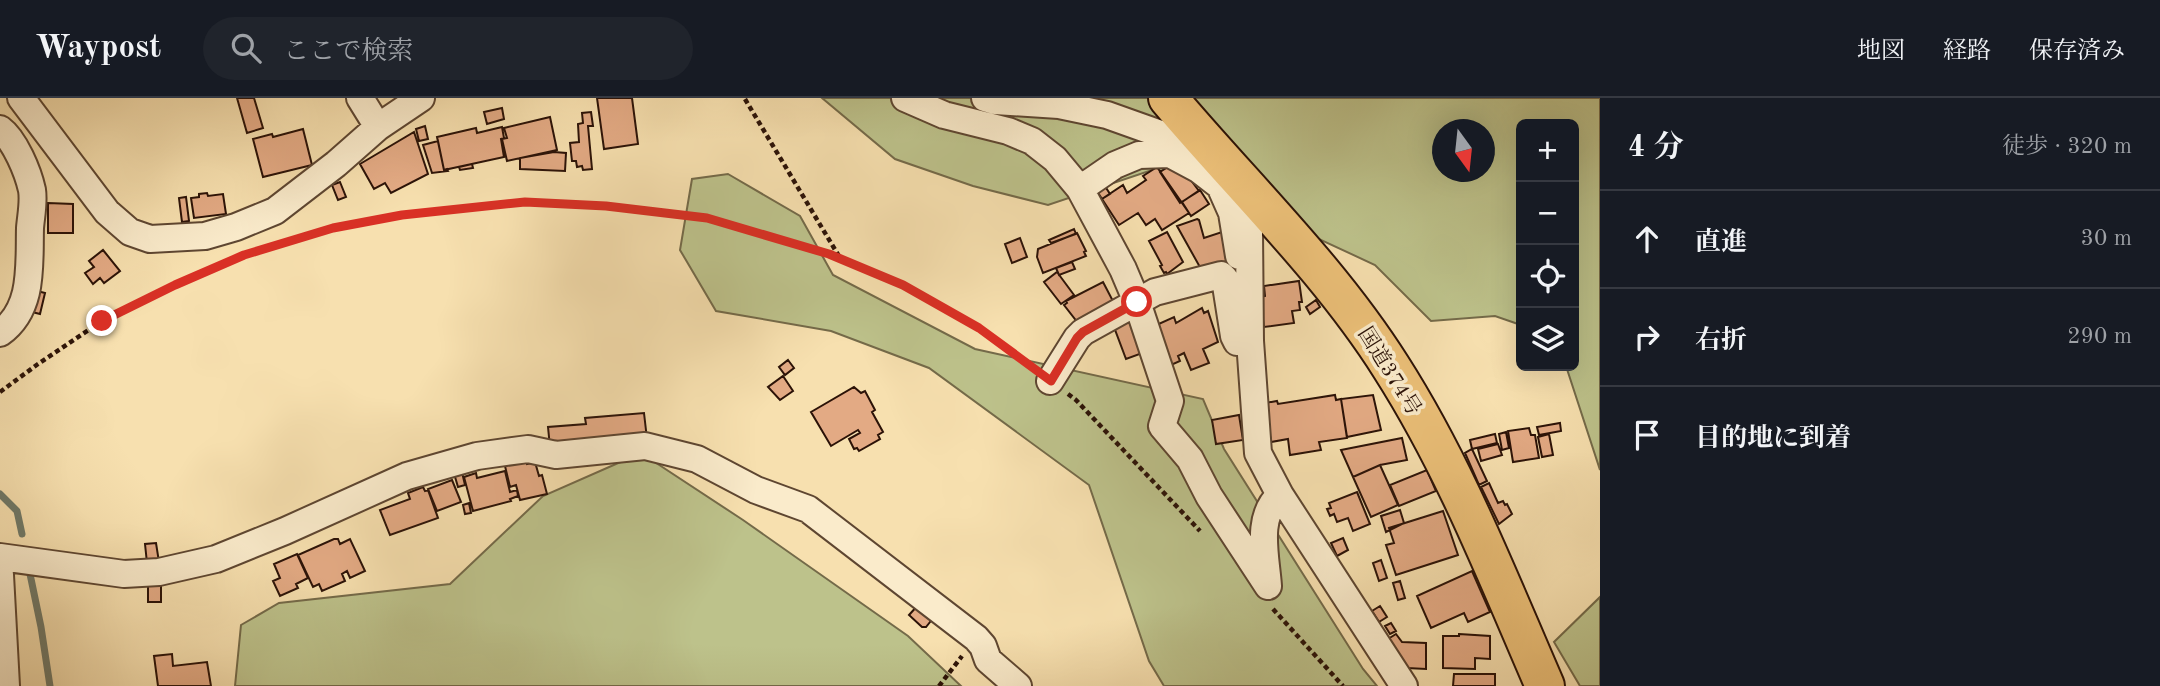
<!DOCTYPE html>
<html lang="ja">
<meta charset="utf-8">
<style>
body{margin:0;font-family:"Old Standard TT","Noto Serif JP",serif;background:#20242c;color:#f1f3f6}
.controls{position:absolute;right:21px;top:21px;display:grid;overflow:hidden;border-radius:10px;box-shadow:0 7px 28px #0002}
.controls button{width:63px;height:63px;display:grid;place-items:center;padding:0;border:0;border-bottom:2px solid #363941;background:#171b24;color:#f1f3f6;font:35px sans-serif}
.compass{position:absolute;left:1432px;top:21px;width:63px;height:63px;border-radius:50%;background:#171b24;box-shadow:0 7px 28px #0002;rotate:165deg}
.stop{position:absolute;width:21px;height:21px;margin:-16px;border:5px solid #d93025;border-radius:50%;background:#fff}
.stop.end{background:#d93025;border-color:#fff;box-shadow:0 2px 7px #0008}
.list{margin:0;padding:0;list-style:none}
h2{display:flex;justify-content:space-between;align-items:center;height:91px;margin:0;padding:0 28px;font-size:30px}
h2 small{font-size:23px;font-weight:400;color:#9ea1a6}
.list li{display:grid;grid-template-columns:46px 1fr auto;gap:21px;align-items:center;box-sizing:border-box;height:98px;padding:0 28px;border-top:2px solid #363941}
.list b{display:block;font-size:26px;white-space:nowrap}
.list em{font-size:23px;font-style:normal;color:#9ea1a6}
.icon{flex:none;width:38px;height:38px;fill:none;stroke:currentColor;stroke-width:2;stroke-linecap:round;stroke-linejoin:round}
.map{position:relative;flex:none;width:1600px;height:588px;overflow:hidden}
header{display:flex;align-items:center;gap:42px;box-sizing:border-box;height:98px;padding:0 35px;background:#171b24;border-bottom:2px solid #363941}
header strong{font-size:33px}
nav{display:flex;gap:38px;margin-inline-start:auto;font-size:24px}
.search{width:490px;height:63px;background:#20242c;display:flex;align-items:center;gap:18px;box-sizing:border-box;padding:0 24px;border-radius:38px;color:#9ea1a6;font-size:26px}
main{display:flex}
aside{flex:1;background:#171b24}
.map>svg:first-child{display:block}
.green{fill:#bdc28b;stroke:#746a49;stroke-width:2;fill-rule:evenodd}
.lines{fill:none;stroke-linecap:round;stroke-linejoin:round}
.stream{stroke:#6f7969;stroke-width:7}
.building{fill:#e3aa84;stroke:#2b1207;stroke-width:2}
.minor-casing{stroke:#5e4631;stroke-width:30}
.trunk-casing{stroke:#2b1207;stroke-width:42}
.path{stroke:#2b1207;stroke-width:4.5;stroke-dasharray:5 3.5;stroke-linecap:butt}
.minor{stroke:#faebcb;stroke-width:26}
.trunk{stroke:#ecc078;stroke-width:38}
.route{stroke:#d93025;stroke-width:9}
.labels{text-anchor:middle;stroke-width:7;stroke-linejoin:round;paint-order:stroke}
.street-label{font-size:21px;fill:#2b1207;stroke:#faebcb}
</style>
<header>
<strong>Waypost</strong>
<div class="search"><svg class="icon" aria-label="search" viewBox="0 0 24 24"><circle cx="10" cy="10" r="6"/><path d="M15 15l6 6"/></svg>ここで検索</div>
<nav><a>地図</a><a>経路</a><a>保存済み</a></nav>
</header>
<main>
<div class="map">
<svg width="1600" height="588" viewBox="0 0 1600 588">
<rect width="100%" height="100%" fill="#f7e0af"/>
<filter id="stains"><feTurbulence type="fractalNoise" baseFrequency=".00286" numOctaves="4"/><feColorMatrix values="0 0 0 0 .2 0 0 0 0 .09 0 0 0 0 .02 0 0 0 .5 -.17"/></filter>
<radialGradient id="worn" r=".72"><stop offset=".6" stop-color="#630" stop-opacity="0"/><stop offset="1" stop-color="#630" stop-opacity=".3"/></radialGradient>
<!-- green -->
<path class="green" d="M822 0H1600V372L1566 268H1574V26H1521V227L1495 218 1431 223 1375 167 1196 84 1152 72 1048 107 973 88 895 61ZM1442 32H1484V74H1442Z
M728 76 800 118 833 177 975 251 1203 301 1224 351 1363 571 1377 588H1164L1149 563 1089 387 929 270 831 233 716 213 680 152 692 81Z
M641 355 743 422 908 538 961 588H235L241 527 279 505 450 486 543 398Z
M1600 499V588H1580L1554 544Z"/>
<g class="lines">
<!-- stream -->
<path class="stream" d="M0 396 17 413 22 436
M30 476 41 529 50 588"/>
</g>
<!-- building -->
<path class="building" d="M237 0H254L263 30 247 35Z
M597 0H632L638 46 604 51Z
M502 10 504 21 487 26 484 14Z
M591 14 593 28H588L592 71 583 72 582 68 577 69 576 63H572L570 45 579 44 578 26 583 25 582 15Z
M550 19 557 52 507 63 502 41 507 40 504 30Z
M425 28 428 41 419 43 416 31Z
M502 29 504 40 501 41 504 59 444 72 437 39 476 30 477 35Z
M303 31 312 67 263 79 253 41 272 36 273 39Z
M414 34 428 76 391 95 385 85 374 91 360 66Z
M438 43 444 72 447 71 448 73 432 75 423 47Z
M554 54 566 55 565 73 520 71V60Z
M1174 65 1181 69 1199 93 1180 105 1160 74Z
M472 66 473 70 460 72 459 69Z
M1157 69 1189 115 1162 132 1155 121 1146 127 1138 115 1119 127 1102 101 1123 87 1127 95 1146 82 1143 78Z
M1101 82 1110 96 1102 101 1093 87Z
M340 84 346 99 338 102 332 87Z
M1200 92 1209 106 1191 118 1182 104Z
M207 95 208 98 223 96 226 116 194 120 191 100 199 99V96Z
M186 99 189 123 182 124 179 100Z
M48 105 73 106V135H48Z
M1197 121 1199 122 1204 140 1225 133 1226 142 1223 143 1230 165 1219 169 1201 171 1177 128Z
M1074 131 1076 136 1051 145 1049 142Z
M1167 134 1183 164 1167 176 1166 174 1164 175 1160 168 1162 167 1149 143Z
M1077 135 1086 153 1084 154 1086 158 1043 175 1037 159 1038 151Z
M1020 140 1027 159 1012 165 1005 146Z
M103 152 120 173 104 185 100 180 93 186 85 175 94 169 89 163Z
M1072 164 1075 171 1059 177 1056 170Z
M1057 174 1074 197 1061 206 1044 184Z
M1299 183 1302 204H1299L1300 212 1292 213 1294 225 1264 229 1260 199 1265 198 1264 188Z
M1103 184 1115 207 1078 225 1064 207 1067 205 1066 203Z
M37 193 45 195 40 216 32 214Z
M1316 202 1320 209 1310 216 1306 209Z
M1202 210 1204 215 1208 213 1218 244 1203 251 1209 265 1191 272 1184 255 1178 258 1180 263 1171 267 1152 229 1174 219 1176 225Z
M1136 221 1148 253 1126 261 1114 229Z
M788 262 794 270 785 277 779 269Z
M783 278 793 293 780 302 768 289Z
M854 289 861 295 865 293 875 312 872 314 883 334 878 337 880 341 859 353 857 350 854 351 849 341 860 335 858 332 831 348 811 314Z
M1335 297 1336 302 1341 301 1347 340 1319 344 1321 352 1290 357 1288 341 1271 344 1265 305 1277 303 1278 306Z
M1373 297 1381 332 1347 339 1341 301Z
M644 315 647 341 550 349 548 329 586 326 585 320Z
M1239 317 1243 342 1216 346 1212 322Z
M1560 325 1561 333 1539 337 1537 329Z
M1529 330 1531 337H1535L1539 360 1513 364 1508 333Z
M1506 334 1509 350 1502 352 1499 336Z
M1495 336 1497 345 1472 351 1470 342Z
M1549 336 1553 357 1542 359 1538 339Z
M1402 340 1407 362 1380 367 1353 379 1341 352Z
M1498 346 1502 357 1481 363 1478 351Z
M1472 351 1487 383 1479 387 1465 355Z
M526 363 527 366 535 364 539 378 542 377 547 396 520 402 516 387 510 389 505 368Z
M1380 367 1398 407 1371 419 1353 379Z
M461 370 465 387 458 389 453 372Z
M1427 372 1436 393 1399 408 1390 387Z
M505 373 510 394 517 392 518 398 510 401 511 403 473 413 464 379 476 375 477 380Z
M452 382 461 404 437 413 428 391Z
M1489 385 1498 405 1503 403 1505 407 1507 406 1512 416 1499 426 1481 389Z
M423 389 425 393 428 392 438 420 390 437 380 412 410 401 408 395Z
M1357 394 1370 426 1353 433 1348 420 1337 424 1334 416 1330 418 1327 411 1331 410 1329 405Z
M469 405 471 415 465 416 463 407Z
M1400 412 1404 425 1386 434 1381 418Z
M1443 413 1458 457 1396 477 1386 447 1394 445 1389 430Z
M1343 440 1348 452 1337 458 1331 445Z
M334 441H338L340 446 350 441 365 473 350 480 347 473 342 476 345 483 322 493 319 486 313 489 298 457Z
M156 445 159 464 147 465 145 446Z
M297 456 308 480 296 486 298 490 280 498 273 483 280 480 274 466Z
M1381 462 1387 480 1379 483 1373 465Z
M1472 473 1490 514 1468 524 1464 515 1431 530 1417 498Z
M1400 483 1405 500 1398 502 1393 485Z
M148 485H161V504H148Z
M919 506 934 519 926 529H922L909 517Z
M1380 508 1387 519 1379 524 1372 513Z
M1391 525 1396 533 1390 536 1385 528Z
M1396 536 1402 544 1426 545V571L1407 570 1388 541Z
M1459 536 1490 538V561L1475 560V571L1443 570V538H1459Z
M172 556 173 568 207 564 211 588H158L154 558Z
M1454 576H1495V588H1453Z"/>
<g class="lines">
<defs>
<path id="minor" d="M21 0 107 114 130 134 150 141 205 138 236 129 275 113 336 66 378 29
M360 0 378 29 421 0
M905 0 944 17 1008 33 1032 43 1055 61 1080 91 1123 171 1137 204 1170 303 1162 328 1190 361 1209 398 1268 488
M985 0 995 3 1059 7 1107 17 1180 43 1198 36
M0 31C15 42 28 74 32 92 34 104 31 118 30 130 29 167 34 211 0 235
M1080 91 1115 67 1139 57 1170 56 1198 71 1220 88 1232 115 1239 158
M1257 102 1249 133 1250 243 1258 355 1280 397 1404 588
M1050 283 1077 240 1083 234 1155 194 1221 177 1225 181 1234 238 1237 244 1248 243
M0 459 124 476 159 474 216 461 285 433 407 378 477 358 528 351 556 357 645 348 697 361 756 392 808 411 976 540 983 548 988 562 1018 588
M0 477 6 588
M1268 488C1266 458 1255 419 1280 397"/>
<path id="trunk" d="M1168 0C1243 89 1329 171 1391 269 1455 369 1498 480 1545 588"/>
</defs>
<!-- minor casing -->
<use href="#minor" class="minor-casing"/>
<!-- trunk casing -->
<use href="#trunk" class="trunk-casing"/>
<!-- path -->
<path class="path" d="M745 1 840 160
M0 294 38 266 102 223 175 187 244 157 333 130 402 117 525 104 605 108 707 120 829 156 903 187 979 230 1032 270
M1068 296 1076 302 1200 433
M1273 511 1343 588
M939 588 962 558"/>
<!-- minor -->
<use href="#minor" class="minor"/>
<!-- trunk -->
<use href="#trunk" class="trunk"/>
</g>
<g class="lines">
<!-- route -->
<path class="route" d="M102 223 175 187 244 157 333 130 402 117 525 104 606 108 707 120 829 156 903 187 979 230 1051 283 1077 240 1083 234 1137 204"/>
</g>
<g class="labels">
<!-- street labels -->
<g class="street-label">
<text transform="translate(1390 273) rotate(58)" y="7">国道374号</text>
</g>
</g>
<rect width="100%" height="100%" filter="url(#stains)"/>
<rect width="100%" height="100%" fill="url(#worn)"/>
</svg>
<div class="controls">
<button>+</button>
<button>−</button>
<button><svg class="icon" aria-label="locate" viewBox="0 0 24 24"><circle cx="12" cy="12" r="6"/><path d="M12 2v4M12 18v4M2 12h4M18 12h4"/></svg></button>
<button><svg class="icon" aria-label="layers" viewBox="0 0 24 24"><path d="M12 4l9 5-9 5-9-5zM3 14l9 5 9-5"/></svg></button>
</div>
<svg class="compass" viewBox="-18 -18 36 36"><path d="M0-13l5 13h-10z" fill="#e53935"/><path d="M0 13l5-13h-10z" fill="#9ea1a6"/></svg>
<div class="stop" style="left:1137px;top:204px"></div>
<div class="stop end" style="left:102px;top:223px"></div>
</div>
<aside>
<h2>4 分<small>徒歩 · 320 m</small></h2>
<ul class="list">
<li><svg class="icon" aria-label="ahead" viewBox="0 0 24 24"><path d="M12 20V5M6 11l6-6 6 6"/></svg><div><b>直進</b></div><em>30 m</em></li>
<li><svg class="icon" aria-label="right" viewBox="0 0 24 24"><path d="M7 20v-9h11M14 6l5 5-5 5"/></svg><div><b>右折</b></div><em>290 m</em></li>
<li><svg class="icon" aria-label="arrive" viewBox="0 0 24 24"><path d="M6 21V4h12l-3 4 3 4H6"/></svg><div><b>目的地に到着</b></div></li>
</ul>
</aside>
</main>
